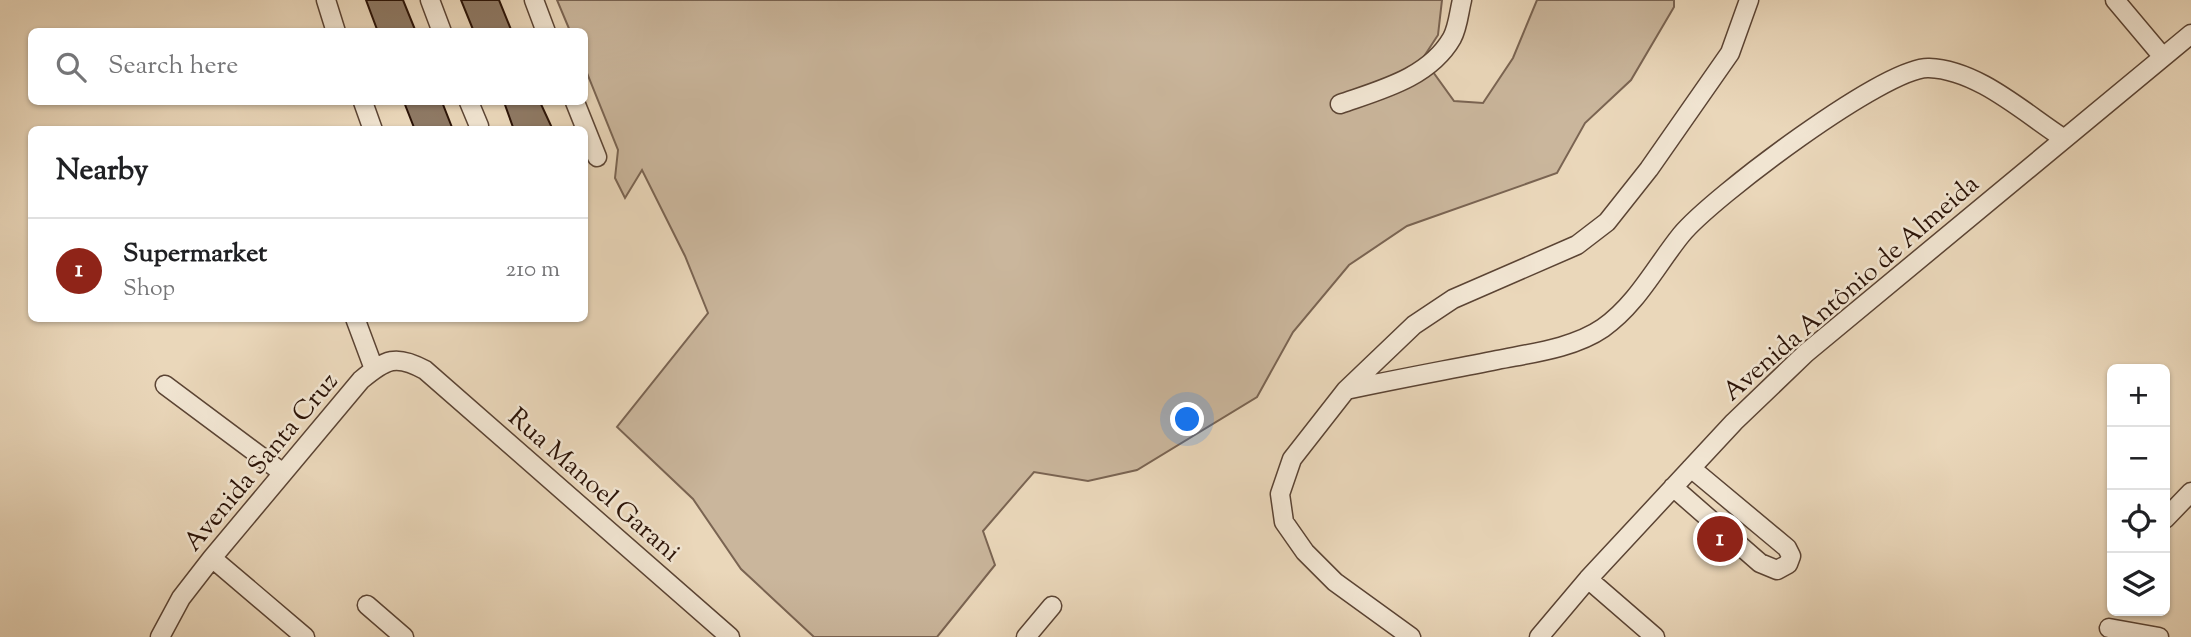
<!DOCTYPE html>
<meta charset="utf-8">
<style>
body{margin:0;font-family:"Sorts Mill Goudy",serif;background:#f6f6f6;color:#202124}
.controls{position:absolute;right:21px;bottom:21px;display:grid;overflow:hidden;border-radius:10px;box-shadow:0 2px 5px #0004}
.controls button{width:63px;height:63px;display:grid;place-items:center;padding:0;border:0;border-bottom:2px solid #e0e0e0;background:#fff;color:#202124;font:35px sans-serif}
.you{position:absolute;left:1188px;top:420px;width:24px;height:24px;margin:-18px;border:5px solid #fff;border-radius:50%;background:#1a73e8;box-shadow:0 0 0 10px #1a73e833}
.badge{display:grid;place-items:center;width:46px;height:46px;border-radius:50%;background:#8f2418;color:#fff;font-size:23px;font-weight:700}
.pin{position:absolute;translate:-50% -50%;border:4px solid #fff;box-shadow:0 2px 7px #0006}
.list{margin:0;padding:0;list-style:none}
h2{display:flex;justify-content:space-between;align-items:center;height:91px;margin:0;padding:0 28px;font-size:30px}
h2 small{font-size:23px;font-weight:400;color:#757577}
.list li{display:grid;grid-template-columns:46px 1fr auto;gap:21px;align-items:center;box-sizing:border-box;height:105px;padding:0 28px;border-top:2px solid #e0e0e0}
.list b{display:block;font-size:26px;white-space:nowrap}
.list p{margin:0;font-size:23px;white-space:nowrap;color:#757577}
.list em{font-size:23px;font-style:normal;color:#757577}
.icon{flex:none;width:38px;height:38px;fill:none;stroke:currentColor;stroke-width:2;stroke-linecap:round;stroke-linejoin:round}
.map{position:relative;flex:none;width:2191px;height:637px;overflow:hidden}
.search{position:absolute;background:#fff;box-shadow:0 2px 5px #0004;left:28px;top:28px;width:560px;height:77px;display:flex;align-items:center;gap:18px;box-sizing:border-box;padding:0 24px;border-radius:10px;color:#757577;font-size:26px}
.panel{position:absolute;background:#fff;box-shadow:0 2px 5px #0004;left:28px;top:126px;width:560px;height:196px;border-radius:10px}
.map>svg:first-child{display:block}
.green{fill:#cab69c;stroke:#7a6452;stroke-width:2}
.building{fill:#8e7964;stroke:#2b1307;stroke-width:2}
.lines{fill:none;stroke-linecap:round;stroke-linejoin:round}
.minor-casing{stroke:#5b4434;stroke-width:21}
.minor{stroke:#f1e5d2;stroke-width:18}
.labels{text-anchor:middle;stroke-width:5;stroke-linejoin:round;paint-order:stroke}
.street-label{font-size:26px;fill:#2b1307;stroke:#f1e5d2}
</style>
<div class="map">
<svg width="2191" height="637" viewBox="0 0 2191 637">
<rect width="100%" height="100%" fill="#ead7ba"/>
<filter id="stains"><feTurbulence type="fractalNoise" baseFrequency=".00286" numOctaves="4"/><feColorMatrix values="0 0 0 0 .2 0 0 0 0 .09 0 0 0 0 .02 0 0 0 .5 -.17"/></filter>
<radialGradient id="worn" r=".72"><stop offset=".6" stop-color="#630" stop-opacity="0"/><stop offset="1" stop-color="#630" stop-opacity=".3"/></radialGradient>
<!-- green -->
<path class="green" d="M557 0H1442L1438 35 1423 58 1454 101 1483 103 1513 58 1537 0H1674V7L1631 80 1585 123 1557 173 1407 226 1349 265 1293 332 1257 397 1137 470 1088 481 1034 472 983 531 995 565 937 637H814L741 569 693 499 617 427 708 313 685 256 642 170 625 198 615 178 618 150 585 68 584 32 570 31Z"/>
<!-- building -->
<path class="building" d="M366 0H403L416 32H378Z
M461 0H499L512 32H474Z
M404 102H442L453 130H415Z
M504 102H540L553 130H514Z"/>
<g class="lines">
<defs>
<path id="minor" d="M326 0 336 32
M430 0 442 32
M534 0 546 32
M2115 0 2163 57
M363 102 373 130
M469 102 479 126
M575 102 597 157
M1340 104C1380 90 1429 78 1452 38 1458 27 1459 12 1462 0
M355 318 374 369
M165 385 283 473
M1346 390C1397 379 1447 370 1497 360 1532 353 1574 348 1603 328 1637 304 1656 266 1681 235 1711 198 1886 66 1929 68 1978 70 2023 112 2063 138
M1673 487 1760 563 1777 570 1788 564 1791 556 1787 548 1691 468
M2165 519 2191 492
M212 558 305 637
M1588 579 1655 637
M367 605 404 637
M2109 628 2159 637
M160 637 181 598 212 558 361 380C386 359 396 354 425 370L730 637
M1026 637 1052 606
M1411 637 1335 582 1305 552 1284 522 1280 494 1292 459 1346 390 1414 325 1453 299 1577 245 1607 222 1649 169 1730 53 1749 0
M1539 637 1588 579 1734 422 1806 353 2191 34"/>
</defs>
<!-- minor casing -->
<use href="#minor" class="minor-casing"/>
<!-- minor -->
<use href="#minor" class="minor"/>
</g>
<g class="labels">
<!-- street labels -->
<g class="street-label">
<text transform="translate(1850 287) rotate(-41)" y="9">Avenida Antônio de Almeida</text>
<text transform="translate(260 461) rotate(-50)" y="9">Avenida Santa Cruz</text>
<text transform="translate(595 484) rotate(41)" y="9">Rua Manoel Garani</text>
</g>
</g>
<rect width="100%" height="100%" filter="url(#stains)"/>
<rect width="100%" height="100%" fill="url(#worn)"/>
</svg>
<div class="controls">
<button>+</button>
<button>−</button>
<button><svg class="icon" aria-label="locate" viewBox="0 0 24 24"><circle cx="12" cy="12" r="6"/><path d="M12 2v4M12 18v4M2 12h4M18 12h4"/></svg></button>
<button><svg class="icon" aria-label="layers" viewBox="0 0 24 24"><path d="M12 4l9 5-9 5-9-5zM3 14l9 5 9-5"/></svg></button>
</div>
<div class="you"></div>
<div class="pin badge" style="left:1720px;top:539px">1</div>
<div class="search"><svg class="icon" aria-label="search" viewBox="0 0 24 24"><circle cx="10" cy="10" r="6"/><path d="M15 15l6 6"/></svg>Search here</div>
<section class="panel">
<h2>Nearby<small></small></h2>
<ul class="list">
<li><span class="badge">1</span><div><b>Supermarket</b><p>Shop</p></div><em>210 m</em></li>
</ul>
</section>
</div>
